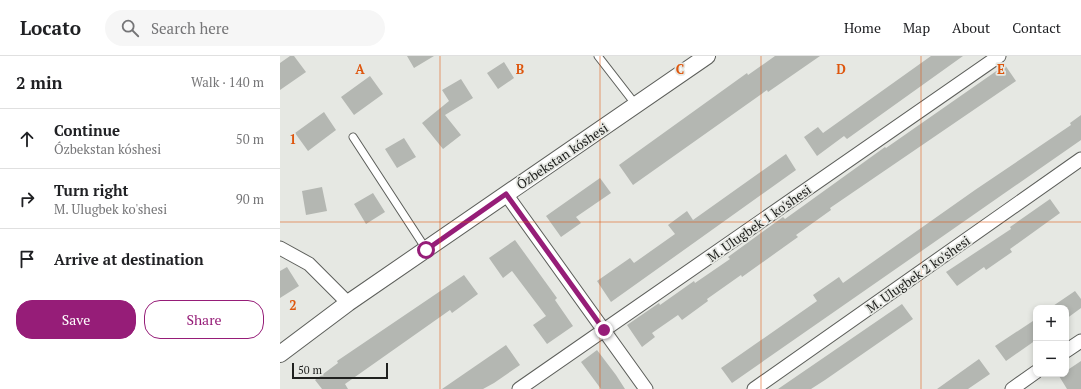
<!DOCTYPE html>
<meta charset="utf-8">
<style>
body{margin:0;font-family:"PT Serif",serif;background:#f6f6f6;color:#202124}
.controls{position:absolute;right:12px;bottom:12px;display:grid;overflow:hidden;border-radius:8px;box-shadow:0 2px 6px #0003}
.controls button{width:36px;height:36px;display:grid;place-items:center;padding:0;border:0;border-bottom:1px solid #e0e0e0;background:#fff;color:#202124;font:20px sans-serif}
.scale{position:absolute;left:12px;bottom:10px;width:96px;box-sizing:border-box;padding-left:4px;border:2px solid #20211f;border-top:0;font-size:11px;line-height:14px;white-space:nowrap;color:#20211f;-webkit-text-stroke:3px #e6e8e3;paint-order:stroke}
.stop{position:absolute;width:12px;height:12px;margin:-9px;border:3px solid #961d78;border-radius:50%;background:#fff}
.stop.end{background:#961d78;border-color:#fff;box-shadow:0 1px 4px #0008}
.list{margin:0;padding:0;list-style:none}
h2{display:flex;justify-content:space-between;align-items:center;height:52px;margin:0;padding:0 16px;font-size:17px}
h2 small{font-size:13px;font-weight:400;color:#757577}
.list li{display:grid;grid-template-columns:26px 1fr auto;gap:12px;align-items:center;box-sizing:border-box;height:60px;padding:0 16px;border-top:1px solid #e0e0e0}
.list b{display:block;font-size:15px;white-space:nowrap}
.list p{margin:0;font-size:13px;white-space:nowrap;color:#757577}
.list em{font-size:13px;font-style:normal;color:#757577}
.actions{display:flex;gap:8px;padding:12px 16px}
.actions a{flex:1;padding:9px 0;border:1px solid #961d78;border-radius:16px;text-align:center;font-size:14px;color:#961d78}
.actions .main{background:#961d78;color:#fff}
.icon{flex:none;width:22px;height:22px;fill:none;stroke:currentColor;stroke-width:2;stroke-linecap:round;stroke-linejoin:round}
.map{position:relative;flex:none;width:801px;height:333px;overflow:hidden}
header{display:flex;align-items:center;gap:24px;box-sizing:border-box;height:56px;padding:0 20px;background:#fff;border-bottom:1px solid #e0e0e0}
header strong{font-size:19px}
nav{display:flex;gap:22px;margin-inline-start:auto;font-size:14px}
.search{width:280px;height:36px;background:#f6f6f6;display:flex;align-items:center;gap:10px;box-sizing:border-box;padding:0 14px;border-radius:22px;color:#757577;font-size:15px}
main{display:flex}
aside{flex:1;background:#fff}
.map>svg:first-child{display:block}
.building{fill:#b4b7b2}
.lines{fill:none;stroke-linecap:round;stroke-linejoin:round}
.service-casing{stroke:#5c5e5a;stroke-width:9}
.minor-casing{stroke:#5c5e5a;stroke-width:15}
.tertiary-casing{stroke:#5c5e5a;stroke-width:18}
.service{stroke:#fff;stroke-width:7}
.minor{stroke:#fff;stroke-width:13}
.tertiary{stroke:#fff;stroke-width:16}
.route{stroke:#961d78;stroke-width:5}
.grid{fill:none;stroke:#de560d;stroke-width:1;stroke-opacity:0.55}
.labels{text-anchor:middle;stroke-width:3.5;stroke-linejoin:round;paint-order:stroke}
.street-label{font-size:13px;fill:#20211f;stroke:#e6e8e3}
.grid-label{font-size:13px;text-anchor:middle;font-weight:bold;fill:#de560d;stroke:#e6e8e3;stroke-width:3.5;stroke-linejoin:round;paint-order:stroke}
</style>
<header>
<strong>Locato</strong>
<div class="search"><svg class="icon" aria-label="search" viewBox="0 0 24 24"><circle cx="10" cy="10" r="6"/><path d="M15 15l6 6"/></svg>Search here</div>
<nav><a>Home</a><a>Map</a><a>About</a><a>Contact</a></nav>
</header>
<main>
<aside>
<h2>2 min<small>Walk · 140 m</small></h2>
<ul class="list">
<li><svg class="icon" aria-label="ahead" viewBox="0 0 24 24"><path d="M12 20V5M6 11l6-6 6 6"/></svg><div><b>Continue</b><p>Ózbekstan kóshesi</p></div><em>50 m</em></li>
<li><svg class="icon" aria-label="right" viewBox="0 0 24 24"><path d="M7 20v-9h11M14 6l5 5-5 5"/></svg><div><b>Turn right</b><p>M. Ulugbek ko'shesi</p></div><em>90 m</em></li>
<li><svg class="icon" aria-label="arrive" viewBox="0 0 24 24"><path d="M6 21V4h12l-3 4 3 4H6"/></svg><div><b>Arrive at destination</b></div></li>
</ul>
<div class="actions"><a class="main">Save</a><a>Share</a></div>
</aside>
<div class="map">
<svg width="801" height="333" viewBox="0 0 801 333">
<rect width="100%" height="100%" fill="#e6e8e3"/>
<!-- building -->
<path class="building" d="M10 0H14L26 16 0 34V7Z
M127 0H154L134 12Z
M495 0H540L488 36 487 34 353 129 339 109 467 17 468 19Z
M651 0H683L567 83 564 80 537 100 524 81 538 71 543 77Z
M224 6 234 22 218 33 207 17Z
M725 9 736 25 550 152 551 154 516 179 518 181 462 221 461 219 427 243 428 245 402 264 398 259 372 277 375 281 362 291 347 269 379 247 380 249 414 225 415 227 450 203 448 201 503 161 505 163 605 91 606 92Z
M90 20 103 38 74 59 61 41Z
M181 23 193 42 165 59 181 79 163 93 142 67 169 45 162 34Z
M44 56 56 74 28 95 15 77Z
M801 59V84L452 327 441 312 537 245 533 239 559 221 563 227 695 134 791 69 790 67Z
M124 82 136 101 117 112 105 93Z
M506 98 516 114 331 246 317 225 350 202 354 207 395 178 388 169 407 155 413 164Z
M320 122 331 137 296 161 301 167 281 181 266 160Z
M42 131 47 155 26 159 22 135Z
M93 137 105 156 86 168 74 148Z
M770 143 780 157 730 193 732 196 706 214 704 211 677 230 666 216 731 173 730 171Z
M235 184 277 242 275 244 293 270 267 288 253 269 266 260 232 215 223 222 209 202Z
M7 211 19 230 0 242V215Z
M184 219 198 238 172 257 170 254 65 328 68 333H42L35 324 58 307 57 305Z
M795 235 801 243V252L786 263V252H770Z
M622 248 633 263 545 324 531 333H498Z
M756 263V284L726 305 715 290Z
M226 289 240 309 214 327 203 333H162Z
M317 294 336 319 345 333H321L301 306Z
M699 303 710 318 688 333H657Z
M801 305V333H787L779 320 786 318V315Z"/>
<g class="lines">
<defs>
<path id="service" d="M318 0 356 49
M73 81 146 193"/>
<path id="minor" d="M226 138 366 333
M0 192 29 208 68 247
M786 295 801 285
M239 333 719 0
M474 333 801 103
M732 333 756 316"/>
<path id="tertiary" d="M0 298 68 247 427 0"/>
</defs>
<!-- service casing -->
<use href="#service" class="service-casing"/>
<!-- minor casing -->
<use href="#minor" class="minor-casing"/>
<!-- tertiary casing -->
<use href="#tertiary" class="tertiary-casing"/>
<!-- service -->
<use href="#service" class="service"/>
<!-- minor -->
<use href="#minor" class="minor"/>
<!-- tertiary -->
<use href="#tertiary" class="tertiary"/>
</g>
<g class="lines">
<!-- route -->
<path class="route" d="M146 194 226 138 324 274"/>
</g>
<!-- grid -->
<path class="grid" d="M160 0V333M320 0V333M481 0V333M641 0V333M0 166H801"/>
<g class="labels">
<!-- street labels -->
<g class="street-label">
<text transform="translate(282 100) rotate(-34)" y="5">Ózbekstan kóshesi</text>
<text transform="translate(479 167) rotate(-35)" y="5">M. Ulugbek 1 ko'shesi</text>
<text transform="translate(638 218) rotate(-35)" y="5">M. Ulugbek 2 ko'shesi</text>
</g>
</g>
<g class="grid-label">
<text x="80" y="18">A</text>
<text x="240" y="18">B</text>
<text x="400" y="18">C</text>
<text x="561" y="18">D</text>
<text x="721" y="18">E</text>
<text x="13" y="88">1</text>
<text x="13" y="254">2</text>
</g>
</svg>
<div class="controls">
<button>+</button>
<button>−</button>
</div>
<div class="scale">50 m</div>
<div class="stop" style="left:146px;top:194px"></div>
<div class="stop end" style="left:324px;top:274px"></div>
</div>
</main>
